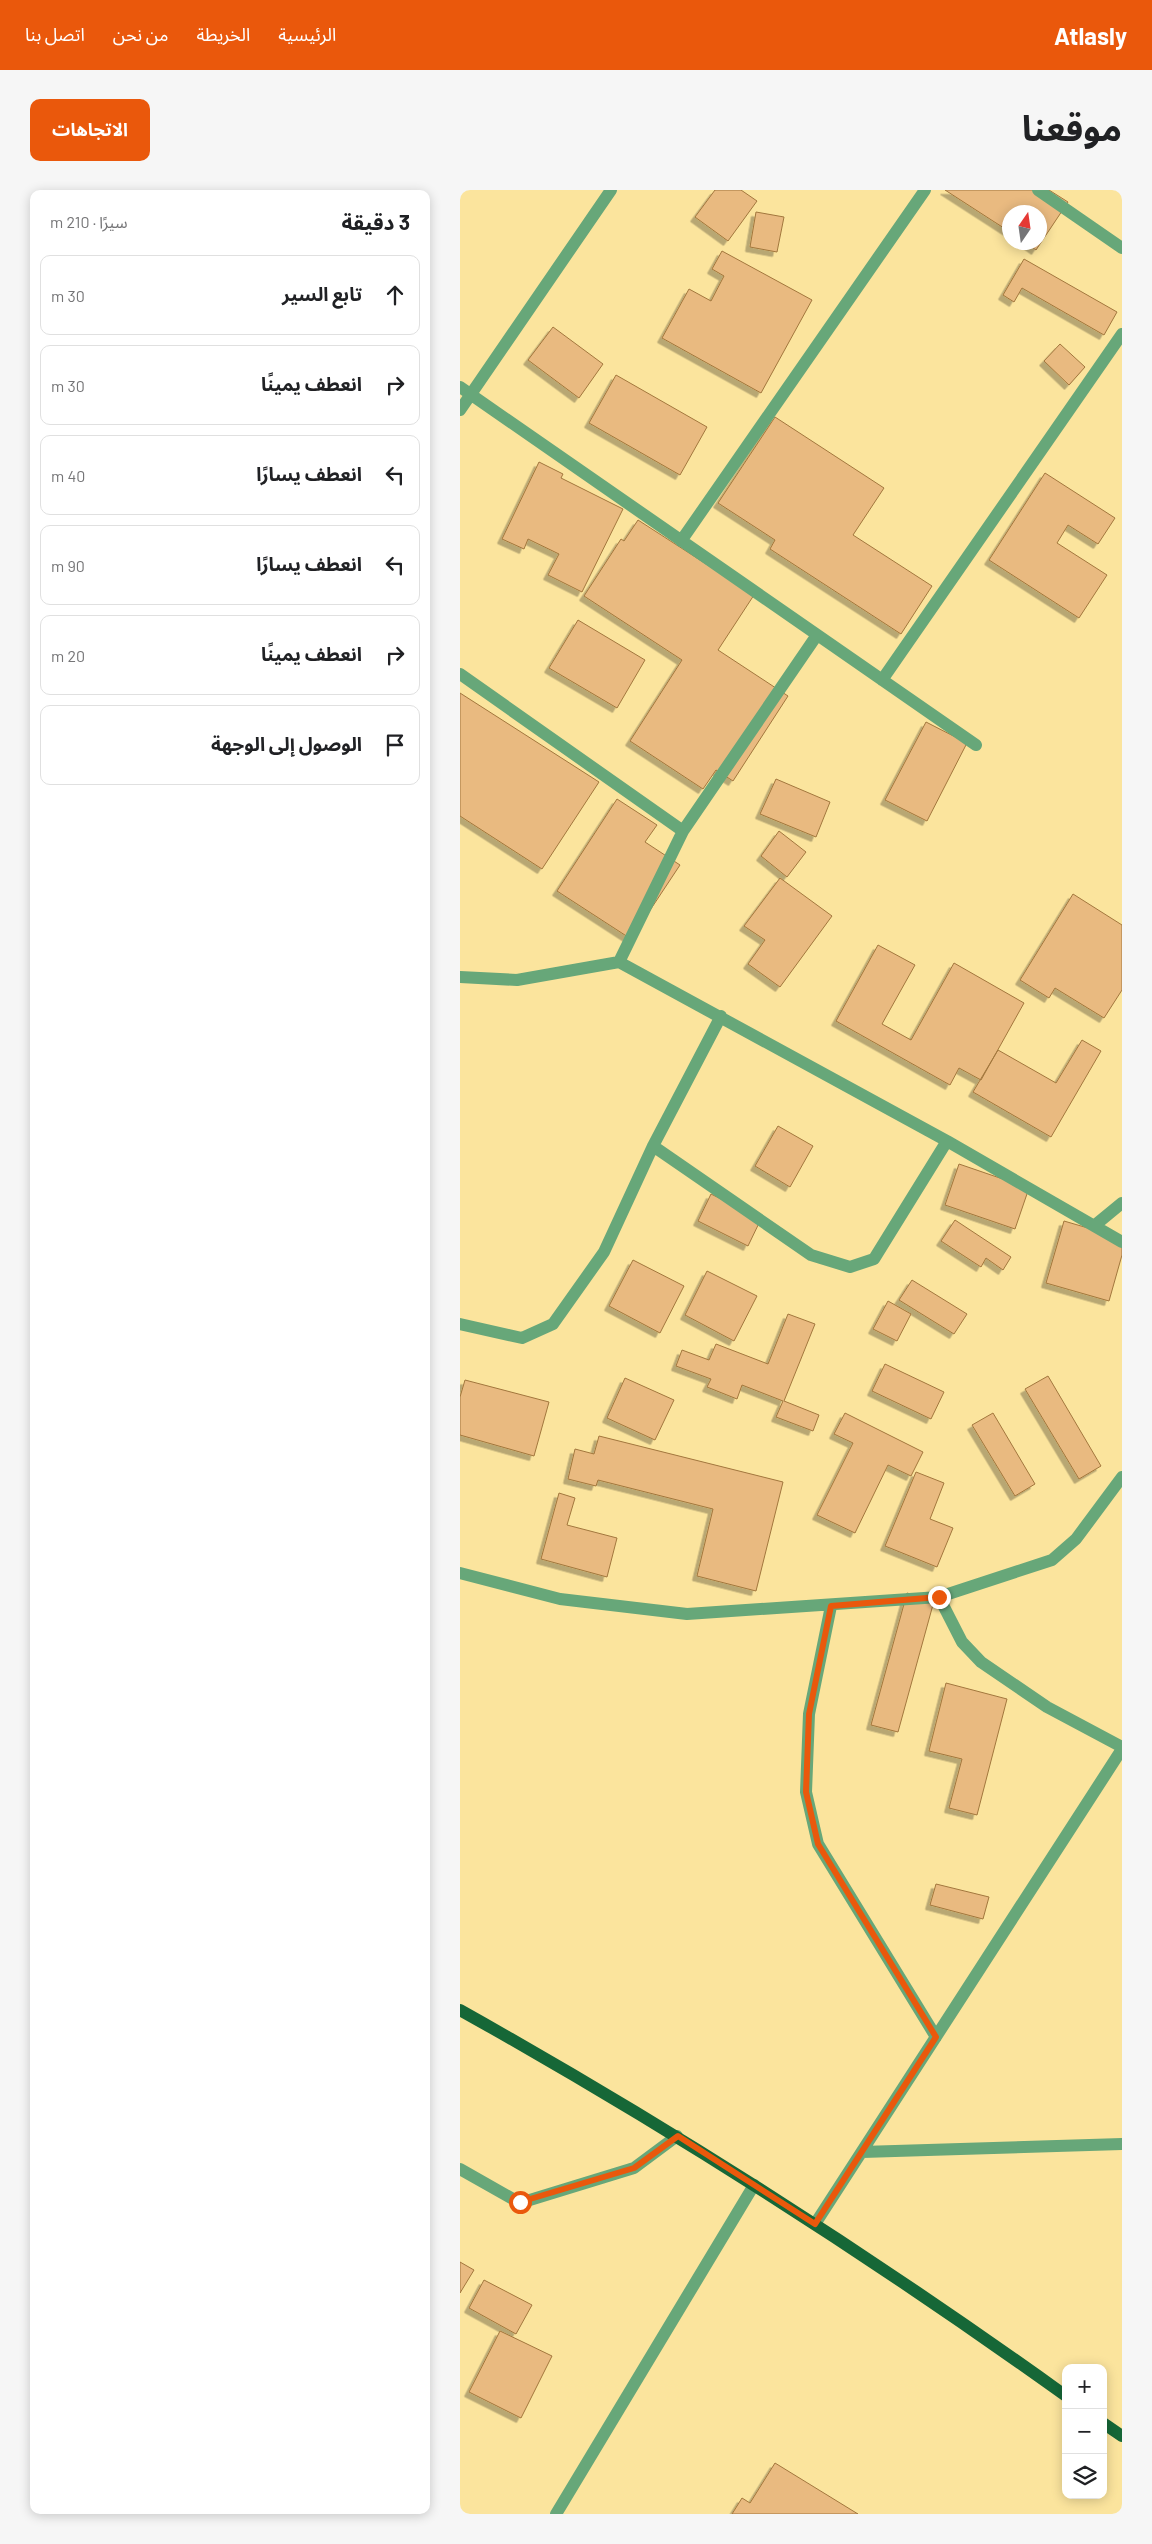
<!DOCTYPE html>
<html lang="ar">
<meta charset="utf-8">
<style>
body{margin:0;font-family:Barlow,"Noto Sans Arabic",sans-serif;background:#f6f6f6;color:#202124;direction:rtl}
.controls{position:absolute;right:15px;bottom:15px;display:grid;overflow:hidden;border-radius:10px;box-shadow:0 2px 12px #0003}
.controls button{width:45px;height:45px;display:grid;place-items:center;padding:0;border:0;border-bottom:1px solid #e0e0e0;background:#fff;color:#202124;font:25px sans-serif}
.compass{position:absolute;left:542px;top:15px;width:45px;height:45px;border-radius:50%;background:#fff;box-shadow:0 2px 12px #0003;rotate:13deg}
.stop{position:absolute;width:15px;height:15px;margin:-11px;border:4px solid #ea580c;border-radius:50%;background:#fff}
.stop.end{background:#ea580c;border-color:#fff;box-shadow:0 1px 5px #0008}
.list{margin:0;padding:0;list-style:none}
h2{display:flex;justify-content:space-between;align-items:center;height:65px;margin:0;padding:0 20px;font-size:21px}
h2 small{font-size:16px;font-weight:400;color:#757577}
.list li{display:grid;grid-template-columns:32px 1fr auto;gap:15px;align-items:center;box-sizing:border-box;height:80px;margin:0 10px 10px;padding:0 10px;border:1px solid #e0e0e0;border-radius:10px}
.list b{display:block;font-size:19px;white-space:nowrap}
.list em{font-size:16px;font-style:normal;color:#757577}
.icon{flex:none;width:28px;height:28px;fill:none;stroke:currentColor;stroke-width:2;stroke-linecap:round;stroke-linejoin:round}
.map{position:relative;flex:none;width:662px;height:2324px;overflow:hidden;direction:ltr;border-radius:10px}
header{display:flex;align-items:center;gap:30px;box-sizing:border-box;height:70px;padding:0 25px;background:#ea580c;color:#fff}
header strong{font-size:24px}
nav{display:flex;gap:28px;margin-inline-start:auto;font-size:18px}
.intro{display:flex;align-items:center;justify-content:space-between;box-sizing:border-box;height:120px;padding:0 30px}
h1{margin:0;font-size:35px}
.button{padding:12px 22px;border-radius:10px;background:#ea580c;color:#fff;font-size:18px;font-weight:700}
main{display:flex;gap:30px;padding:0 30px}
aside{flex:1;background:#fff;border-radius:10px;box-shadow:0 2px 12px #0003}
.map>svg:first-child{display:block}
.building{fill:#e9ba80;stroke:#a2773d;filter:url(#shadow)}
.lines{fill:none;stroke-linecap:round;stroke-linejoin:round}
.minor{stroke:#67a779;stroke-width:12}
.major{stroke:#166737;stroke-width:12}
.route{stroke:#ea580c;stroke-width:6}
</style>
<header>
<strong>Atlasly</strong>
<nav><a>الرئيسية</a><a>الخريطة</a><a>من نحن</a><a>اتصل بنا</a></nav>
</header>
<div class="intro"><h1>موقعنا</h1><a class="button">الاتجاهات</a></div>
<main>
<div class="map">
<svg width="662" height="2324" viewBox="0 0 662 2324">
<defs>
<filter id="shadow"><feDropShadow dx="-4.5" dy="4.5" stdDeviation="0" flood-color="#0004"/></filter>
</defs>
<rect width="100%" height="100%" fill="#fbe49d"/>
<!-- building -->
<path class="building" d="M255 0H281L297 11 268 51 235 27Z
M485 0H589L608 12 576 60 565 52H580V22H550V42Z
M296 22 324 27 317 62 290 57Z
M262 61 352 110 301 203 202 148 229 99 251 111 264 86 252 79Z
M564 69 657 122 644 145 562 98 554 112 543 105Z
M93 137 143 174 119 208 68 170Z
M600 154 625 177 609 195 584 171Z
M156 185 247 237 220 285 129 233Z
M315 227 424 298 393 345 472 396 441 444 310 359 315 350 258 313Z
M79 272 103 284 101 288 163 319 122 402 88 385 99 364 68 349 64 359 42 349Z
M585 283 655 328 638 354 608 335 597 353 647 385 619 428 529 370Z
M178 330 294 405 258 460 328 506 273 591 256 580 243 599 170 551 222 470 124 406 161 349 164 351Z
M118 430 185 470 157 518 89 478Z
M0 503 139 592 82 679 0 626Z
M466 532 507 553 467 631 425 610Z
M316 589 370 612 356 647 300 624Z
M157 609 197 635 185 652 220 675 171 749 97 701Z
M319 641 346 662 327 687 301 666Z
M320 688 372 726 320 797 288 774 305 750 284 736Z
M613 704 662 735V800L644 828 595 798 589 808 560 790Z
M418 755 455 775 422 834 451 850 494 773 564 813 521 890 499 878 490 895 376 831Z
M622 850 641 861 591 947 513 902 538 860 596 893Z
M318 936 353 956 330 997 295 976Z
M499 974 569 998 555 1039 485 1015Z
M251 1004 301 1029 288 1056 238 1031Z
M495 1030 551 1067 543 1080 526 1068 521 1077 481 1051Z
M604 1031 662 1048V1065L649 1111 586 1093Z
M173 1070 224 1096 200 1143 149 1116Z
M247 1081 297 1106 274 1151 225 1125Z
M452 1090 507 1124 494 1144 439 1110Z
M428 1111 451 1124 437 1151 413 1139Z
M328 1124 355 1134 324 1211 359 1225 353 1241 316 1227 323 1211 282 1195 277 1209 247 1197 251 1189 216 1176 222 1160 249 1170 256 1154 308 1174Z
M425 1174 484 1202 471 1229 412 1201Z
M588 1186 641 1276 619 1289 565 1199Z
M165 1188 214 1210 195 1250 147 1228Z
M5 1190 89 1212 74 1266 0 1245V1207Z
M385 1223 463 1262 451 1286 428 1275 395 1343 357 1325 393 1253 374 1244Z
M533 1223 575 1294 555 1306 512 1235Z
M139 1246 323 1292 296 1401 237 1386 253 1319 138 1290 136 1296 108 1289 115 1259 134 1264Z
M456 1282 484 1293 470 1329 493 1338 477 1377 425 1356Z
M99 1303 115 1308 107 1335 157 1348 147 1387 81 1369Z
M447 1403 474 1411 438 1542 411 1535Z
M486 1493 547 1509 517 1625 489 1618 502 1569 469 1561Z
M476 1694 529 1707 523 1729 470 1715Z
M0 2072 14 2080 0 2103Z
M24 2090 72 2115 56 2144 9 2118Z
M40 2141 92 2166 61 2228 9 2202Z
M315 2273 398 2324H272L282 2308 290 2313Z"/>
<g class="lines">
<!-- minor -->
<path class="minor" d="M578 0 662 58
M0 197 516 555
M0 220 151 0
M221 351 465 0
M357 445 223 641 159 772 487 951 662 1052
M0 484 223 641
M422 490 662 144
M0 787 57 790 159 772
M193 956 351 1065 390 1077 414 1069 487 951
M634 1036 662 1013
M0 1134 62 1148 93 1134 144 1062 193 956 261 826
M0 1383 100 1409 227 1424 479 1407 592 1370 616 1349 662 1287
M479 1407 502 1452 521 1472 587 1517 662 1557
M371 1416 349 1524 346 1602 358 1654 476 1847
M402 1962 662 1954
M0 1979 60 2013 174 1978 217 1946
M355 2034 662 1559
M96 2324 294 1995"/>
<!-- major -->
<path class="major" d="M0 1820C209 1937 411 2066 606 2206
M643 2233 662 2246"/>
</g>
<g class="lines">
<!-- route -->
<path class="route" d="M60 2012 174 1978 218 1946 355 2034 476 1847 358 1654 346 1602 349 1524 371 1416 479 1407"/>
</g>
</svg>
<div class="controls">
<button>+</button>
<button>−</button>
<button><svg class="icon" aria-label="layers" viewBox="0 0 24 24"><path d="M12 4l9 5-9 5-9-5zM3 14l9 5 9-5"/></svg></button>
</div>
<svg class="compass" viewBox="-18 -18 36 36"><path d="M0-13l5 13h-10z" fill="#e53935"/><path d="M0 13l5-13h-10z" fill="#757577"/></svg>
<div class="stop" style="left:60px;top:2012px"></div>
<div class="stop end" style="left:479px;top:1407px"></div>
</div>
<aside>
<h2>3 دقيقة<small>سيرًا · 210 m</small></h2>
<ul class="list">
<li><svg class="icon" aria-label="ahead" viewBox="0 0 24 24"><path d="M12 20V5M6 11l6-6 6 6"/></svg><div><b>تابع السير</b></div><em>30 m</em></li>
<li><svg class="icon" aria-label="right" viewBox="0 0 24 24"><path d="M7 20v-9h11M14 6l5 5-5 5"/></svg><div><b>انعطف يمينًا</b></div><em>30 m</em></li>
<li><svg class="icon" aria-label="left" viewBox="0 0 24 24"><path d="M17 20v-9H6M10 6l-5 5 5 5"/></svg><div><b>انعطف يسارًا</b></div><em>40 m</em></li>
<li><svg class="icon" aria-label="left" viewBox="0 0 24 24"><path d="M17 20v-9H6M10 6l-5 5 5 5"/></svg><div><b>انعطف يسارًا</b></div><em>90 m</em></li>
<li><svg class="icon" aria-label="right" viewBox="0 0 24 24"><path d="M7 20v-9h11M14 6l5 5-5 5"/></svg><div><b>انعطف يمينًا</b></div><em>20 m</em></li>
<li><svg class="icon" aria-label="arrive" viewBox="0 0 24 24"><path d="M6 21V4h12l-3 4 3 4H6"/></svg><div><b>الوصول إلى الوجهة</b></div></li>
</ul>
</aside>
</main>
